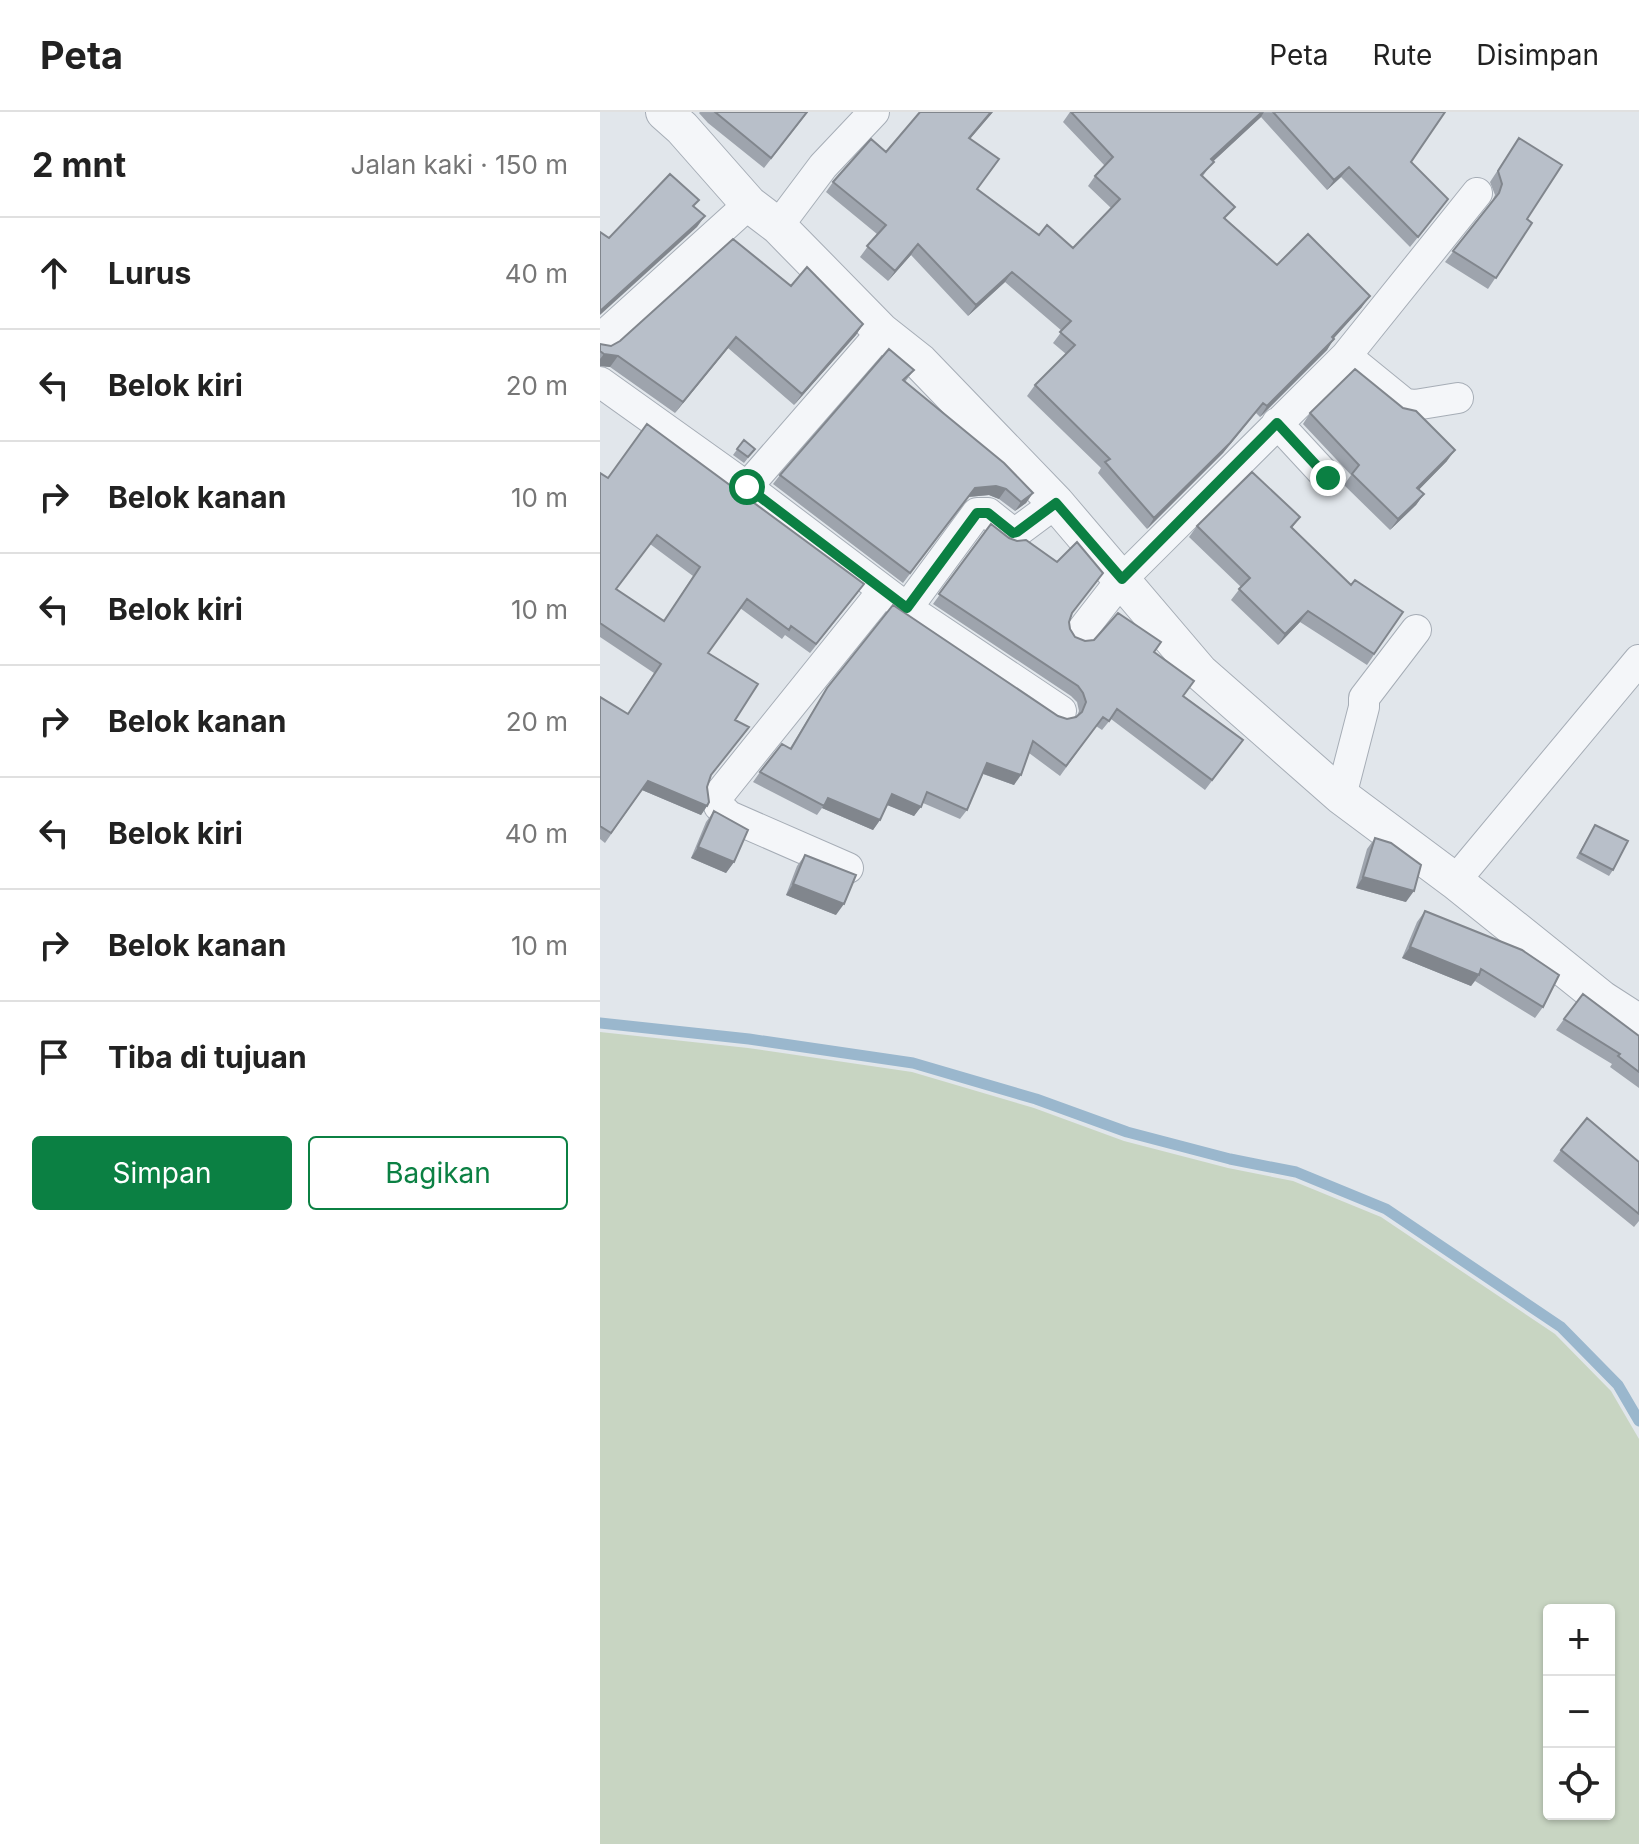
<!DOCTYPE html>
<html lang="id">
<meta charset="utf-8">
<style>
body{margin:0;font-family:Inter,sans-serif;background:#f2f2f2;color:#222}
.controls{position:absolute;right:24px;bottom:24px;display:grid;overflow:hidden;border-radius:8px;box-shadow:0 2px 6px #0004}
.controls button{width:72px;height:72px;display:grid;place-items:center;padding:0;border:0;border-bottom:2px solid #e0e0e0;background:#fff;color:#222;font:40px sans-serif}
.stop{position:absolute;width:24px;height:24px;margin:-18px;border:6px solid #0b8043;border-radius:50%;background:#fff}
.stop.end{background:#0b8043;border-color:#fff;box-shadow:0 2px 8px #0008}
.list{margin:0;padding:0;list-style:none}
h2{display:flex;justify-content:space-between;align-items:center;height:104px;margin:0;padding:0 32px;font-size:34px}
h2 small{font-size:26px;font-weight:400;color:#767676}
.list li{display:grid;grid-template-columns:52px 1fr auto;gap:24px;align-items:center;box-sizing:border-box;height:112px;padding:0 32px;border-top:2px solid #e0e0e0}
.list b{display:block;font-size:30px;white-space:nowrap}
.list em{font-size:26px;font-style:normal;color:#767676}
.actions{display:flex;gap:16px;padding:24px 32px}
.actions a{flex:1;padding:18px 0;border:2px solid #0b8043;border-radius:8px;text-align:center;font-size:28px;color:#0b8043}
.actions .main{background:#0b8043;color:#fff}
.icon{flex:none;width:44px;height:44px;fill:none;stroke:currentColor;stroke-width:2;stroke-linecap:round;stroke-linejoin:round}
.map{position:relative;flex:none;width:1039px;height:1732px;overflow:hidden}
header{display:flex;align-items:center;gap:48px;box-sizing:border-box;height:112px;padding:0 40px;background:#fff;border-bottom:2px solid #e0e0e0}
header strong{font-size:38px}
nav{display:flex;gap:44px;margin-inline-start:auto;font-size:28px}
main{display:flex}
aside{flex:1;background:#fff}
.map>svg:first-child{display:block}
.green{fill:#c8d5c2;fill-rule:evenodd}
.lines{fill:none;stroke-linecap:round;stroke-linejoin:round}
.stream{stroke:#9ab7cd;stroke-width:11}
.minor-casing{stroke:#a6adb6;stroke-width:32}
.tertiary-casing{stroke:#a6adb6;stroke-width:38}
.minor{stroke:#f4f6f9;stroke-width:30}
.tertiary{stroke:#f4f6f9;stroke-width:36}
.wall{fill:#9ea4ad;fill-rule:evenodd}
.shaded-wall{fill:#81868d}
.building{fill:#b8bfc9;stroke:#81868d;stroke-width:2;fill-rule:evenodd}
.route{stroke:#0b8043;stroke-width:10}
</style>
<header>
<strong>Peta</strong>
<nav><a>Peta</a><a>Rute</a><a>Disimpan</a></nav>
</header>
<main>
<aside>
<h2>2 mnt<small>Jalan kaki · 150 m</small></h2>
<ul class="list">
<li><svg class="icon" aria-label="ahead" viewBox="0 0 24 24"><path d="M12 20V5M6 11l6-6 6 6"/></svg><div><b>Lurus</b></div><em>40 m</em></li>
<li><svg class="icon" aria-label="left" viewBox="0 0 24 24"><path d="M17 20v-9H6M10 6l-5 5 5 5"/></svg><div><b>Belok kiri</b></div><em>20 m</em></li>
<li><svg class="icon" aria-label="right" viewBox="0 0 24 24"><path d="M7 20v-9h11M14 6l5 5-5 5"/></svg><div><b>Belok kanan</b></div><em>10 m</em></li>
<li><svg class="icon" aria-label="left" viewBox="0 0 24 24"><path d="M17 20v-9H6M10 6l-5 5 5 5"/></svg><div><b>Belok kiri</b></div><em>10 m</em></li>
<li><svg class="icon" aria-label="right" viewBox="0 0 24 24"><path d="M7 20v-9h11M14 6l5 5-5 5"/></svg><div><b>Belok kanan</b></div><em>20 m</em></li>
<li><svg class="icon" aria-label="left" viewBox="0 0 24 24"><path d="M17 20v-9H6M10 6l-5 5 5 5"/></svg><div><b>Belok kiri</b></div><em>40 m</em></li>
<li><svg class="icon" aria-label="right" viewBox="0 0 24 24"><path d="M7 20v-9h11M14 6l5 5-5 5"/></svg><div><b>Belok kanan</b></div><em>10 m</em></li>
<li><svg class="icon" aria-label="arrive" viewBox="0 0 24 24"><path d="M6 21V4h12l-3 4 3 4H6"/></svg><div><b>Tiba di tujuan</b></div></li>
</ul>
<div class="actions"><a class="main">Simpan</a><a>Bagikan</a></div>
</aside>
<div class="map">
<svg width="1039" height="1732" viewBox="0 0 1039 1732">
<rect width="100%" height="100%" fill="#e1e6eb"/>
<!-- green -->
<path class="green" d="M0 920 148 936 312 960 434 996 524 1029 628 1056 693 1069 781 1105 955 1222 1011 1279 1039 1327V1732H0ZM949 1498H1009V1702H949Z"/>
<g class="lines">
<!-- stream -->
<path class="stream" d="M0 911 149 927 313 951 436 987 527 1020 630 1047 696 1060 786 1097 961 1215 1018 1273 1039 1309"/>
<defs>
<path id="minor" d="M178 114 223 54 274 0
M0 227 149 92
M746 244 805 292 815 293 858 286
M0 270 147 375 307 496 377 401H388L413 421 417 420 456 391
M677 311 728 366
M147 375 282 220
M307 496 461 599
M480 521 522 467 746 244 877 81
M741 684 764 595V586L816 518
M248 756 129 704 119 694 118 684 282 480
M855 769 1039 548"/>
<path id="tertiary" d="M64 0 82 16 149 92 178 114 282 220 320 250 456 391 600 560 741 684 855 769 1002 887 1039 911"/>
</defs>
<!-- minor casing -->
<use href="#minor" class="minor-casing"/>
<!-- tertiary casing -->
<use href="#tertiary" class="tertiary-casing"/>
<!-- minor -->
<use href="#minor" class="minor"/>
<!-- tertiary -->
<use href="#tertiary" class="tertiary"/>
</g>
<!-- wall -->
<path class="wall" d="M100 0H208L164 56 108 11 99 1Z
M393 0 370 27 377 77 439 123 473 136 511 96 488 74 495 64 505 54 463 10 470 0H845L811 50 841 97 810 135 741 65 727 78 661 5 613 49 603 64 626 107 677 153 762 195 733 227 727 238 660 305 656 301 623 341 547 417 498 361 501 356 427 284 435 273 466 242 453 231 462 219 405 170 368 204 311 143 288 169 260 145 277 122 226 80 233 70 286 40Z
M919 26 927 107 932 111 888 177 845 150 892 89 895 83 890 70Z
M191 174 263 212 256 223 194 293 128 236 75 301 10 255 0 254V232L11 234Z
M314 258 305 270 433 381 426 391 415 399 399 387 389 383 368 385 303 471 173 372 180 363Z
M710 301 847 349 819 377 824 382 816 393 790 418 744 373 751 363 703 312Z
M144 328 155 337 144 351 133 343Z
M0 361 8 366 258 481 210 541 185 523 182 527 140 496 108 541 135 608 149 615 110 665 107 675V694L101 703 42 678 5 731 0 727V585L28 602 54 561 0 525ZM50 432 93 464 64 509 16 477Z
M700 405 692 416 751 473 803 500 767 553 700 510 678 533 631 488 641 475 589 425 597 414Z
M391 412 472 503 469 510 470 517 475 525 485 529 554 540 584 584 643 628 605 678 511 607 502 618 496 614 460 664 429 641 414 673 383 662 367 698 360 707 323 691 314 704 287 693 280 708 273 718 222 696 217 703 153 670 160 660 190 636 227 576 458 604 467 607 477 604 479 599 477 590 471 584 333 492Z
M114 699 134 750 126 761 91 746 106 710Z
M995 713 1013 758 1009 764 976 746Z
M775 726 806 790 756 776 767 737Z
M205 743 236 803 186 783 197 754Z
M825 799 943 895 935 906 875 869 871 874 802 846 817 810Z
M964 907 1039 924V976L1010 955 1012 952 956 918Z
M961 1038 1039 1050V1109L1034 1115 953 1049Z"/>
<!-- shaded-wall -->
<path class="shaded-wall" d="M391 0H393L362 36 369 26Z
M662 0H664L661 5 604 58 611 47Z
M749 55 741 65 727 78 734 68Z
M105 104 97 115 0 203V199Z
M318 132 311 143 288 169 295 159Z
M412 160 405 170 368 204 376 193Z
M770 184 762 195 725 236 732 225Z
M263 212 256 223 194 293 202 282Z
M136 225 128 236 75 301 83 290Z
M734 227 727 238 660 305 667 294Z
M4 242 18 244 10 255 0 254V247Z
M663 291 623 341 547 417 554 406Z
M855 338 847 349 810 387 817 376Z
M396 374 406 377 399 387 389 383 368 385 303 471 375 376Z
M433 381 426 391 415 399 421 390Z
M824 382 816 393 790 418 798 407Z
M708 499 700 510 678 533 685 522Z
M387 651 421 663 414 673 381 661Z
M48 669 107 694 101 703 42 678Z
M292 682 321 695 314 704 285 692Z
M228 686 280 708 273 718 222 696Z
M98 735 134 750 126 761 91 746Z
M763 765 814 779 806 790 756 776Z
M193 772 244 792 236 803 186 783Z
M810 835 879 863 871 874 802 846Z"/>
<!-- building -->
<path class="building" d="M115 0H207L171 46Z
M320 0H391L369 26 399 47 377 77 439 123 447 113 473 136 520 87 495 64 513 45 471 0H662L611 47 614 50 601 63 635 95 624 106 677 153 708 122 770 184 732 225 734 227 667 294 663 291 630 331 554 406 505 350 510 347 435 273 475 233 460 220 471 209 412 160 376 193 318 132 295 159 267 134 286 113 233 70 271 27 286 40Z
M673 0H845L811 50 848 87 818 125 749 55 734 68Z
M919 26 962 53 927 107 932 111 896 166 853 139 899 81 902 72 898 59Z
M70 62 99 88 93 94 105 104 0 199V120L9 126Z
M133 127 191 174 207 155 263 212 202 282 136 225 83 290 18 244 4 242 0 239V232L11 234 20 229Z
M289 237 314 258 303 268 404 351 433 381 421 390 406 377 396 374 375 376 310 461 180 363Z
M755 257 803 296 816 299 855 338 817 376 824 382 798 407 752 362 759 353 710 301Z
M47 312 264 472 216 532 191 514 189 518 147 487 108 541 158 572 135 608 149 615 111 663 107 675 109 690 107 694 48 669 11 721 0 714V585L28 602 61 552 0 511V361L8 366ZM57 423 100 455 64 509 16 477Z
M144 328 155 337 148 345 137 337Z
M652 360 700 405 691 415 751 473 755 468 803 500 774 542 708 499 685 522 639 477 650 466 597 414Z
M391 412 409 426 417 429 426 428 457 450 477 430 503 461 472 501 469 510 470 517 475 525 485 529 494 528 518 501 561 530 554 540 594 569 583 584 643 628 612 668 517 597 509 609 503 605 466 654 433 629 421 663 387 651 367 698 327 680 321 695 292 682 280 708 228 686 224 694 160 660 182 632 191 637 227 576 293 493 458 604 467 607 476 605 482 600 486 590 483 581 478 574 339 482Z
M114 699 148 718 134 750 98 735Z
M995 713 1028 729 1013 758 980 741Z
M775 726 791 731 821 753 814 779 763 765Z
M205 743 256 763 244 792 193 772Z
M825 799 922 838 959 863 943 895 881 857 879 863 810 835Z
M983 882 1039 924V960L1018 944 1020 942 964 907Z
M987 1006 1039 1050V1102L961 1038Z"/>
<g class="lines">
<!-- route -->
<path class="route" d="M147 375 307 496 377 401H388L413 421 417 420 456 391 522 467 677 311 728 366"/>
</g>
</svg>
<div class="controls">
<button>+</button>
<button>−</button>
<button><svg class="icon" aria-label="locate" viewBox="0 0 24 24"><circle cx="12" cy="12" r="6"/><path d="M12 2v4M12 18v4M2 12h4M18 12h4"/></svg></button>
</div>
<div class="stop" style="left:147px;top:375px"></div>
<div class="stop end" style="left:728px;top:366px"></div>
</div>
</main>
